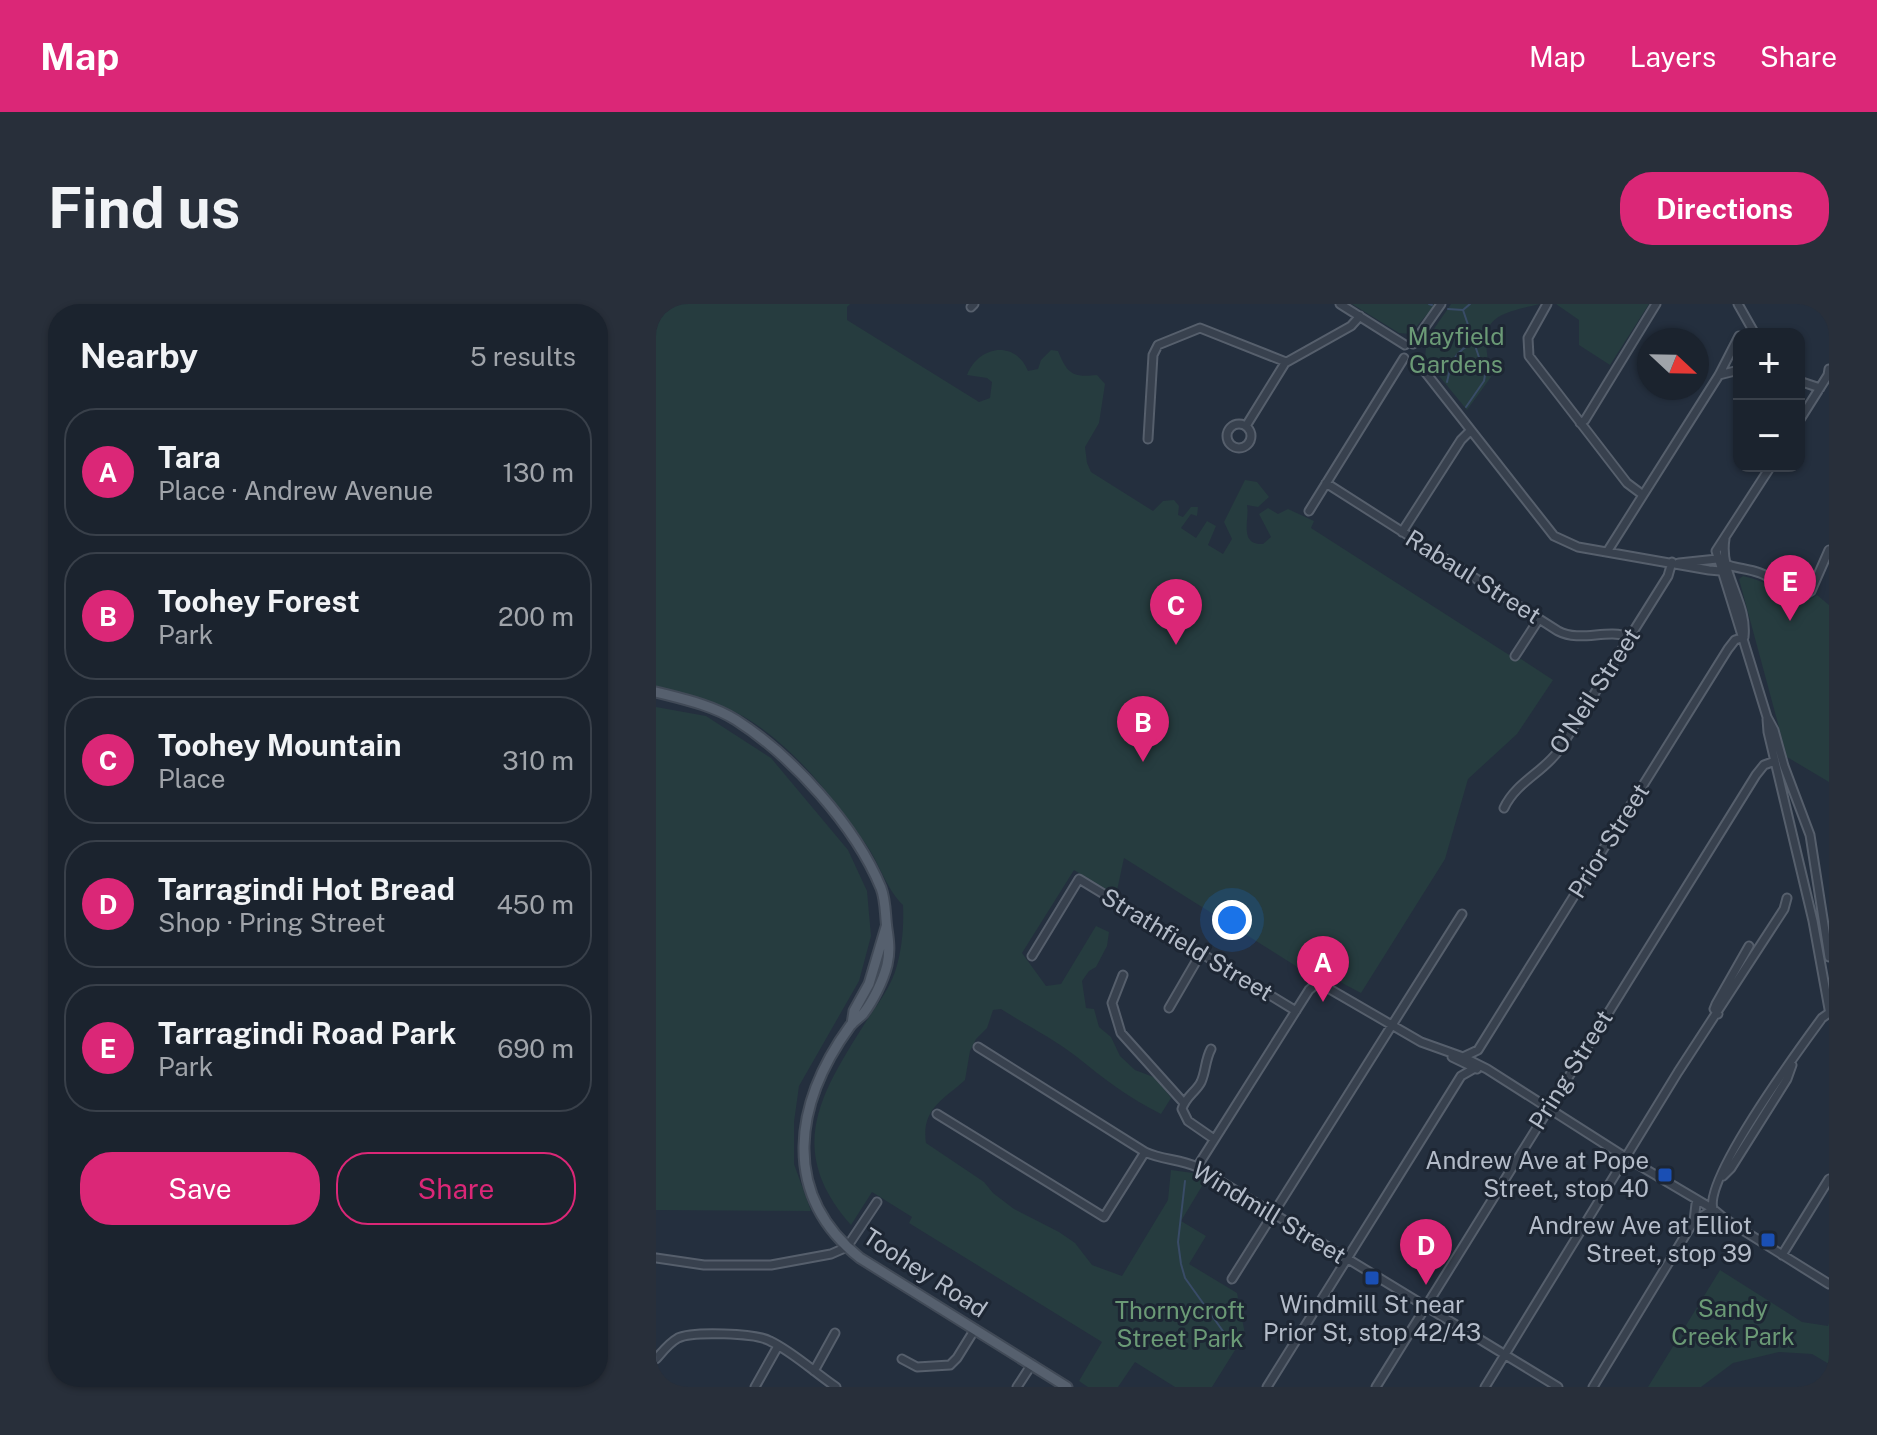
<!DOCTYPE html>
<meta charset="utf-8">
<style>
body{margin:0;font-family:"Public Sans",sans-serif;background:#282f3a;color:#f1f3f6}
.controls{position:absolute;right:24px;top:24px;display:grid;overflow:hidden;border-radius:16px;box-shadow:0 2px 6px #0004}
.controls button{width:72px;height:72px;display:grid;place-items:center;padding:0;border:0;border-bottom:2px solid #39404a;background:#1b232e;color:#f1f3f6;font:40px sans-serif}
.compass{position:absolute;left:981px;top:24px;width:72px;height:72px;border-radius:50%;background:#1b232e;box-shadow:0 2px 6px #0004;rotate:112deg}
.you{position:absolute;left:576px;top:616px;width:28px;height:28px;margin:-20px;border:6px solid #fff;border-radius:50%;background:#1a73e8;box-shadow:0 0 0 12px #1a73e833}
.badge{display:grid;place-items:center;width:52px;height:52px;border-radius:50%;background:#db2777;color:#fff;font-size:26px;font-weight:700}
.pin{position:absolute;translate:-50% -66px;filter:drop-shadow(0 2px 4px #0008)}
.pin::after{content:'';position:absolute;top:42px;width:28px;height:24px;background:inherit;clip-path:polygon(0 0,100% 0,50% 100%)}
.list{margin:0;padding:0;list-style:none}
h2{display:flex;justify-content:space-between;align-items:center;height:104px;margin:0;padding:0 32px;font-size:34px}
h2 small{font-size:26px;font-weight:400;color:#a0a4aa}
.list li{display:grid;grid-template-columns:52px 1fr auto;gap:24px;align-items:center;box-sizing:border-box;height:128px;margin:0 16px 16px;padding:0 16px;border:2px solid #39404a;border-radius:32px}
.list b{display:block;font-size:30px;white-space:nowrap}
.list p{margin:0;font-size:26px;white-space:nowrap;color:#a0a4aa}
.list em{font-size:26px;font-style:normal;color:#a0a4aa}
.actions{display:flex;gap:16px;padding:24px 32px}
.actions a{flex:1;padding:18px 0;border:2px solid #db2777;border-radius:32px;text-align:center;font-size:28px;color:#db2777}
.actions .main{background:#db2777;color:#fff}
.map{position:relative;flex:none;width:1173px;height:1083px;overflow:hidden;border-radius:32px}
header{display:flex;align-items:center;gap:48px;box-sizing:border-box;height:112px;padding:0 40px;background:#db2777;color:#fff}
header strong{font-size:38px}
nav{display:flex;gap:44px;margin-inline-start:auto;font-size:28px}
.intro{display:flex;align-items:center;justify-content:space-between;box-sizing:border-box;height:192px;padding:0 48px}
h1{margin:0;font-size:56px}
.button{padding:20px 36px;border-radius:32px;background:#db2777;color:#fff;font-size:28px;font-weight:700}
main{display:flex;gap:48px;padding:0 48px}
aside{flex:1;background:#1b232e;border-radius:32px;box-shadow:0 2px 6px #0004}
.map>svg:first-child{display:block}
.green{fill:#263c3f}
.lines{fill:none;stroke-linecap:round;stroke-linejoin:round}
.stream{stroke:#394c67;stroke-width:2}
.minor-casing{stroke:#565f6c;stroke-width:11}
.major-casing{stroke:#414a57;stroke-width:13}
.minor{stroke:#38414e;stroke-width:7}
.major{stroke:#56606e;stroke-width:9}
.transit-dot{fill:#1a4fb4;stroke:#1d2633;stroke-width:3}
.labels{text-anchor:middle;stroke-width:6;stroke-linejoin:round;paint-order:stroke}
.park-label{font-size:24px;fill:#6b9a76;stroke:#1d2633}
.street-label{font-size:24px;fill:#b4bcc9;stroke:#1d2633}
.poi-label{font-size:24px;fill:#b4bcc9;stroke:#1d2633;text-anchor:end}
</style>
<header>
<strong>Map</strong>
<nav><a>Map</a><a>Layers</a><a>Share</a></nav>
</header>
<div class="intro"><h1>Find us</h1><a class="button">Directions</a></div>
<main>
<aside>
<h2>Nearby<small>5 results</small></h2>
<ul class="list">
<li><span class="badge">A</span><div><b>Tara</b><p>Place · Andrew Avenue</p></div><em>130 m</em></li>
<li><span class="badge">B</span><div><b>Toohey Forest</b><p>Park</p></div><em>200 m</em></li>
<li><span class="badge">C</span><div><b>Toohey Mountain</b><p>Place</p></div><em>310 m</em></li>
<li><span class="badge">D</span><div><b>Tarragindi Hot Bread</b><p>Shop · Pring Street</p></div><em>450 m</em></li>
<li><span class="badge">E</span><div><b>Tarragindi Road Park</b><p>Park</p></div><em>690 m</em></li>
</ul>
<div class="actions"><a class="main">Save</a><a>Share</a></div>
</aside>
<div class="map">
<svg width="1173" height="1083" viewBox="0 0 1173 1083">
<rect width="100%" height="100%" fill="#242f3e"/>
<!-- green -->
<path class="green" d="M0 0H194L191 3V16L323 98 334 94 336 78 331 74 311 71C322 42 359 35 372 67L382 65 385 56 395 46 402 47C411 69 416 74 441 71L449 80 443 119 429 143 431 159 435 168 497 207 507 197 518 196 523 202 522 211 527 213 535 203H542L541 212 535 210 525 224 540 234 551 217 560 222 552 241 567 250 576 235 568 218 589 176 601 178 613 193 602 203 591 201C594 215 582 241 607 240L615 233 603 210 612 204 622 210 632 205 658 217 655 224 861 356 865 355 897 376 861 430 812 475 789 555 705 689 673 672 654 671 468 554 460 591 418 566 366 649 390 682 405 680 440 622 453 628 451 642 440 663 433 667 426 677 430 704 438 705 443 723 455 733 464 752 479 766 500 774 515 794 505 810C473 794 448 775 421 753 398 735 370 721 345 705L337 706 331 724 320 735 314 747 309 776C287 796 265 805 270 839L328 878 337 889 358 905 403 928 419 939 436 961 466 972 512 896 515 866 537 869 549 877 525 917 550 932 533 960 581 989 589 1030 556 1083H519L479 1058 462 1083H432L423 1077 446 1038 253 919 256 913 216 888 195 921C128 845 165 789 211 716 221 701 233 685 239 668 246 647 248 623 247 601 230 585 223 558 209 539 175 491 134 437 81 409 55 396 28 389 0 382Z
M696 0H780L754 30 743 29Z
M795 0H884C829 12 824 17 835 73L811 106 770 56C766 36 785 16 795 0Z
M900 0H993L954 61 923 41V16Z
M1087 272C1096 274 1105 277 1113 281 1132 291 1140 305 1161 291L1173 301V478L1131 453 1083 275Z
M0 403 50 412 115 454 192 546 211 587 215 632 203 677 143 782 138 818V860L155 907 0 906Z
M1064 966 1146 1018 1172 1022 1173 1019V1060L1156 1050 1123 1048 1077 1059 1045 1083H992Z"/>
<g class="lines">
<!-- stream -->
<path class="stream" d="M773 0 776 1
M792 5 807 6 814 0
M807 6 829 71 828 77 810 103
M791 78C795 59 799 46 818 39
M529 877 522 938 525 960 529 974 579 1044"/>
<defs>
<path id="minor" d="M684 0 749 41
M891 0 872 34 873 52 971 179 987 191
M1082 0 1099 30
M315 3 318 0
M757 40 785 0
M759 55 898 232 922 243 1053 266 1064 267 1070 262
M1063 71 1083 66
M1143 77 1164 84
M1143 117 1172 71 1173 65
M924 119 929 116 1000 0
M571 132a12 12 0 1 1 24 0a12 12 0 1 1-24 0Z
M590 122 629 59 695 22 704 12
M492 135 497 51 502 41 544 24 630 58
M1115 162 1060 247 1111 413 1118 426 1128 462 1154 531 1173 653
M670 179 902 327C925 339 950 324 974 333
M653 207 748 54
M746 228 805 136 814 127
M1069 235C1063 269 1092 299 1088 333
M951 248 1063 71 1083 32
M1023 259 1061 255C1074 265 1088 263 1104 269 1120 275 1132 289 1150 290L1155 287 1173 246
M859 352 883 315
M1111 415 1112 428 1157 617 1173 705
M848 504C860 478 888 468 903 446L1012 272 1016 258
M376 652 423 575 640 707
M467 671 456 699 465 729 527 798
M513 704 545 649
M1062 710 1058 705 1060 700 1093 642
M322 743 489 848C506 856 524 855 541 863L902 1083
M555 745C549 756 550 767 545 778 540 788 529 793 526 805L532 817 558 835
M796 753 821 765
M807 753 822 746 1072 345 1079 336 1088 333
M281 810 448 913 489 848
M541 863 653 686 660 680H665L765 738 807 753 831 765 969 853 1057 905 1069 915 1173 980
M1067 872 1075 864 1131 775 1136 761
M1057 905C1048 874 1144 744 1166 714L1173 709
M1038 917 1053 908
M1126 951 1173 875
M0 954 48 961H115L175 950 191 943 221 898
M576 975 806 610
M0 1055C7 1047 13 1039 22 1034 36 1027 100 1029 114 1037 137 1048 158 1068 180 1083
M246 1055 261 1063 294 1061 301 1054 319 1025
M158 1067 179 1029
M99 1083 122 1042
M361 1083 376 1060
M611 1083 805 772 819 764
M720 1083 1100 471 1108 461 1119 457
M829 1083 1022 768 1128 605 1131 594
M937 1083 1038 917 1040 900"/>
<path id="major" d="M0 388C27 395 56 401 80 416 136 452 199 521 225 584 230 597 229 611 231 625 233 638 234 648 231 661 227 677 217 697 207 710 203 714 197 718 194 722 139 798 123 889 204 954L411 1083
M196 720 198 707 213 680 230 623"/>
</defs>
<!-- minor casing -->
<use href="#minor" class="minor-casing"/>
<!-- major casing -->
<use href="#major" class="major-casing"/>
<!-- minor -->
<use href="#minor" class="minor"/>
<!-- major -->
<use href="#major" class="major"/>
</g>
<!-- markers -->
<g class="transit-dot">
<rect x="1001" y="863" width="16" height="16" rx="4"/>
<rect x="1104" y="928" width="16" height="16" rx="4"/>
<rect x="708" y="966" width="16" height="16" rx="4"/>
</g>
<g class="labels">
<!-- park labels -->
<g class="park-label">
<text x="800" y="41">Mayfield<tspan x="800" dy="28">Gardens</tspan></text>
<text x="1077" y="1013">Sandy<tspan x="1077" dy="28">Creek Park</tspan></text>
<text x="524" y="1015">Thornycroft<tspan x="524" dy="28">Street Park</tspan></text>
</g>
<!-- street labels -->
<g class="street-label">
<text transform="translate(817 273) rotate(32)" y="8">Rabaul Street</text>
<text transform="translate(939 387) rotate(-57)" y="8">O'Neil Street</text>
<text transform="translate(953 537) rotate(-58)" y="8">Prior Street</text>
<text transform="translate(531 641) rotate(31)" y="8">Strathfield Street</text>
<text transform="translate(915 766) rotate(-58)" y="8">Pring Street</text>
<text transform="translate(613 909) rotate(31)" y="8">Windmill Street</text>
<text transform="translate(269 969) rotate(33)" y="8">Toohey Road</text>
</g>
<!-- poi labels -->
<g class="poi-label">
<text x="993" y="865">Andrew Ave at Pope<tspan x="993" dy="28">Street, stop 40</tspan></text>
<text x="1096" y="930">Andrew Ave at Elliot<tspan x="1096" dy="28">Street, stop 39</tspan></text>
<text x="716" y="1009" text-anchor="middle">Windmill St near<tspan x="716" dy="28">Prior St, stop 42/43</tspan></text>
</g>
</g>
</svg>
<div class="controls">
<button>+</button>
<button>−</button>
</div>
<svg class="compass" viewBox="-18 -18 36 36"><path d="M0-13l5 13h-10z" fill="#e53935"/><path d="M0 13l5-13h-10z" fill="#a0a4aa"/></svg>
<div class="you"></div>
<div class="pin badge" style="left:667px;top:698px">A</div>
<div class="pin badge" style="left:487px;top:458px">B</div>
<div class="pin badge" style="left:520px;top:341px">C</div>
<div class="pin badge" style="left:770px;top:981px">D</div>
<div class="pin badge" style="left:1134px;top:317px">E</div>
</div>
</main>
